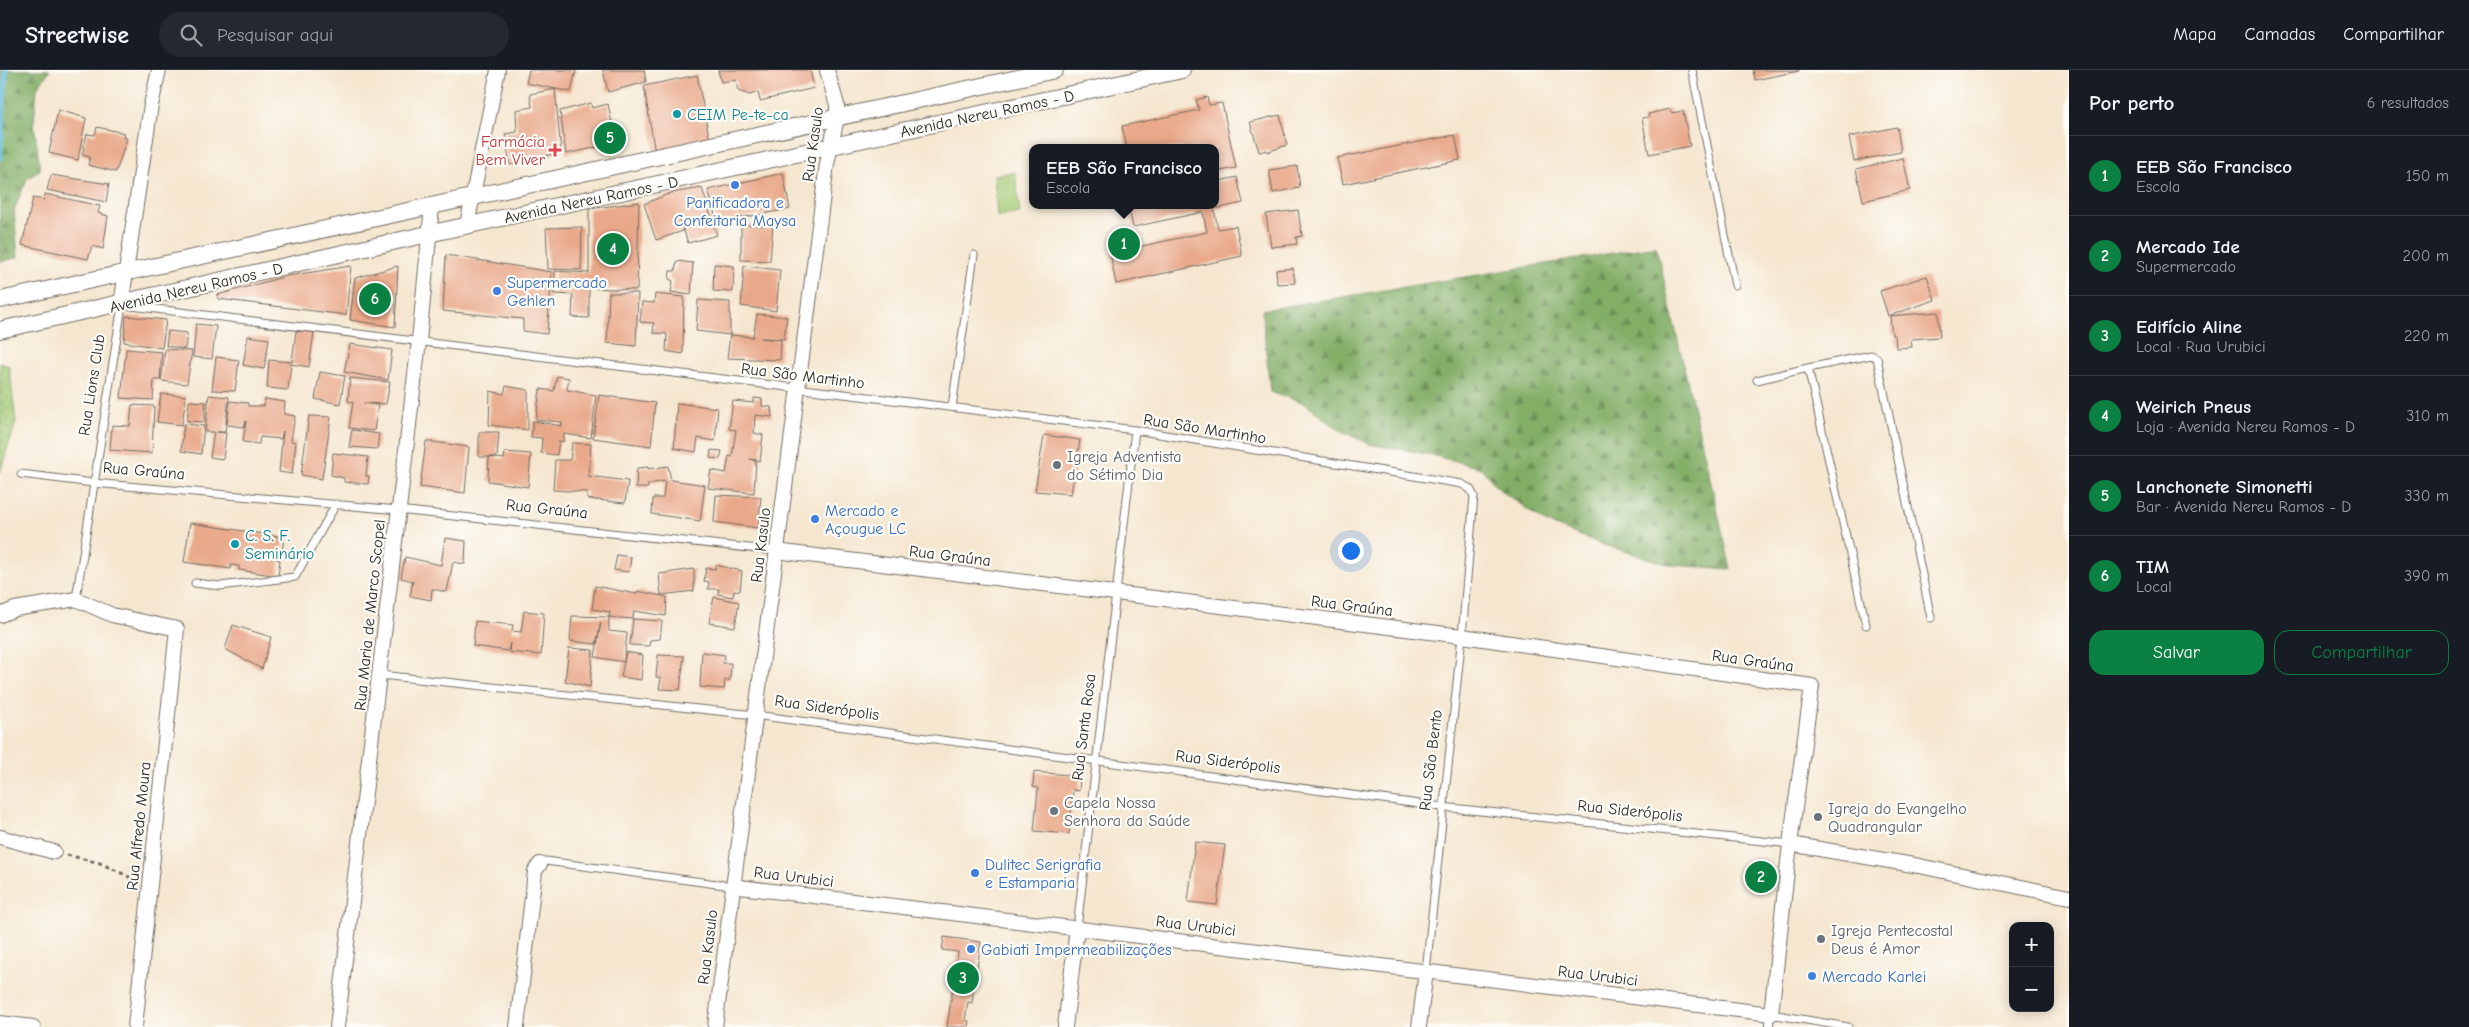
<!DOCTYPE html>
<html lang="pt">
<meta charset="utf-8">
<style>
body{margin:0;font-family:"Comic Neue",sans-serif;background:#242831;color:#f1f3f6}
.controls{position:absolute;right:15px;bottom:15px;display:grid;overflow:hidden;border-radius:10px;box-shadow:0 2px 12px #0003}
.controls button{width:45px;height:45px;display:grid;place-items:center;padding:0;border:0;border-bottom:1px solid #363941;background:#171b24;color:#f1f3f6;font:25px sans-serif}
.you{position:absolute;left:1350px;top:480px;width:18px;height:18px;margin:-12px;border:4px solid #fff;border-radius:50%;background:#1a73e8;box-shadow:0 0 0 8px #1a73e833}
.badge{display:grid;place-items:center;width:32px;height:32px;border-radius:50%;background:#0b8043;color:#fff;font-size:16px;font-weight:700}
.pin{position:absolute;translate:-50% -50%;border:2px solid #fff;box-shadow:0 1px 5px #0006}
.popup{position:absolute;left:1029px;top:74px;width:190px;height:65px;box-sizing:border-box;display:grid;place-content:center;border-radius:10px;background:#171b24;filter:drop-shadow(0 1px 4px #0005);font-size:16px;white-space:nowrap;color:#9ea1a6}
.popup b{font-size:19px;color:#f1f3f6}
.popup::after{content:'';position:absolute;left:50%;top:100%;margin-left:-10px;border:10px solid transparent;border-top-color:#171b24}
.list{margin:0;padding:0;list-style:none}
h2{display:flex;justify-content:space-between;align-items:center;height:65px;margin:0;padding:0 20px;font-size:21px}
h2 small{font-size:16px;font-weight:400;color:#9ea1a6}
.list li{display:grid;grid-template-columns:32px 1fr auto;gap:15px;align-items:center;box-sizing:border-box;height:80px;padding:0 20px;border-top:1px solid #363941}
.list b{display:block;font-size:19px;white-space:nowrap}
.list p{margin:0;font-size:16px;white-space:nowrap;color:#9ea1a6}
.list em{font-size:16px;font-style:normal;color:#9ea1a6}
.actions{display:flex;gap:10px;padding:15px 20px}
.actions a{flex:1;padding:11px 0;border:1px solid #0b8043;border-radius:15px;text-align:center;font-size:18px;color:#0b8043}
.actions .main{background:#0b8043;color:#fff}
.icon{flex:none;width:28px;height:28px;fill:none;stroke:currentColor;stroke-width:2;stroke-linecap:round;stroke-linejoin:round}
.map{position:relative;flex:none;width:2069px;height:957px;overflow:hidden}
header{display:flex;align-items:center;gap:30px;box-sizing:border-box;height:70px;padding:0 25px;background:#171b24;border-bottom:1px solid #363941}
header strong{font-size:24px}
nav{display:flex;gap:28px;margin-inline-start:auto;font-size:18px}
.search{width:350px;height:45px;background:#242831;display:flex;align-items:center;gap:12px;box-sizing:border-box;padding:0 18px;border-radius:28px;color:#9ea1a6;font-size:19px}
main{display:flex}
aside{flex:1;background:#171b24}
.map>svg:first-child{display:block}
.grass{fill:url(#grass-dots);stroke:#677a50}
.forest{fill:url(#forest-firs);stroke:#566c48}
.park{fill:#a3ca75;stroke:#677a50}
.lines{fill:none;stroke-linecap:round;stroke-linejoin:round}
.stream{stroke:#61bbdf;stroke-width:5}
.building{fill:#e9a889}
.service-casing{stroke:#726c64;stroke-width:9}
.minor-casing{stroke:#726c64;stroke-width:16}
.tertiary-casing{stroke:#726c64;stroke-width:18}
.path{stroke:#726c64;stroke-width:3;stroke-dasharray:4 4;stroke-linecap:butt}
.service{stroke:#fff;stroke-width:7}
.minor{stroke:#fff;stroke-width:14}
.tertiary{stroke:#fff;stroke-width:16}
.culture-dot{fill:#0f9aa8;stroke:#fdfcf7;stroke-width:2}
.health-dot{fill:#e0444e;stroke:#fdfcf7;stroke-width:2}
.shop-dot{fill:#3f7fe0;stroke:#fdfcf7;stroke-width:2}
.worship-dot{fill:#6b7280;stroke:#fdfcf7;stroke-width:2}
.labels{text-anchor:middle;stroke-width:4.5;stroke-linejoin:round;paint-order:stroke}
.street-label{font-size:16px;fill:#2b2b2b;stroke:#fdfcf7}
.culture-label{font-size:16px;fill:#0d838f;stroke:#fdfcf7;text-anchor:start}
.health-label{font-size:16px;fill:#be3a42;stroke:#fdfcf7;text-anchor:end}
.shop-label{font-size:16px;fill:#366cbe;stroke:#fdfcf7;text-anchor:start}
.worship-label{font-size:16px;fill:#5b616d;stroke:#fdfcf7;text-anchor:start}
</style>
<header>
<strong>Streetwise</strong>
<div class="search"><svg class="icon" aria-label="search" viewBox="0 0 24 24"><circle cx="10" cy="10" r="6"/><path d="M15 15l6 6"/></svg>Pesquisar aqui</div>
<nav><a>Mapa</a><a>Camadas</a><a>Compartilhar</a></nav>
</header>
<main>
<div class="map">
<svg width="2069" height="957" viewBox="0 0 2069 957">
<defs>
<pattern id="grass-dots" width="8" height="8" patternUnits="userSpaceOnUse" patternTransform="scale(1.25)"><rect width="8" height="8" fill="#a3ca75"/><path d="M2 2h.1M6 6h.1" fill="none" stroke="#85a460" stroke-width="1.8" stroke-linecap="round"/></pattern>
<pattern id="forest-firs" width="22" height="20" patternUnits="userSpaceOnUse" patternTransform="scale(1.25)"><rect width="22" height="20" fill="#82ae66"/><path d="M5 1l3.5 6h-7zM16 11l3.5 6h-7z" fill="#6b8e54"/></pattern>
</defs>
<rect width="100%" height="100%" fill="#fdfcf7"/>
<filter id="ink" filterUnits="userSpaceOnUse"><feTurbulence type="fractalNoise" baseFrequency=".02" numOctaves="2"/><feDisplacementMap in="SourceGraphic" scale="10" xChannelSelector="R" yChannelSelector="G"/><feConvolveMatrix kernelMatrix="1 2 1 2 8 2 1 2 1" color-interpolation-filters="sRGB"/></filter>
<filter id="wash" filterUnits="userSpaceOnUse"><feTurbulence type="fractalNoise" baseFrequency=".0096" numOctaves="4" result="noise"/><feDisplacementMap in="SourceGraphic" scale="20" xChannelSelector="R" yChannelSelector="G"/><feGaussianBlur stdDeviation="1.12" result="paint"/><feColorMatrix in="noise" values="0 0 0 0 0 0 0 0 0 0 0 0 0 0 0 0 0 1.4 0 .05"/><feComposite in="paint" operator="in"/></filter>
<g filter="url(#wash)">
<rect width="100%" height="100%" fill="#f5e6cf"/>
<!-- grass -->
<path class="grass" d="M0 293 9 296 16 352 0 402Z"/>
<!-- forest -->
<path class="forest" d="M0 0H50L37 18 34 53 40 100 27 109 14 140 18 187 0 192Z
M1656 176 1731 499 1671 495 1604 475 1547 453 1500 420 1481 398 1427 384 1369 374 1338 359 1304 333 1270 322 1262 240Z"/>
<!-- park -->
<path class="park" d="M1015 102 1020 143 997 147 994 105Z"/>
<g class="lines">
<!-- stream -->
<path class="stream" d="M0 88 6 0"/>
</g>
<g id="blocks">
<!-- building -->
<path class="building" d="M529 0H576L571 22 526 13Z
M603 0H644L646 12 608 22Z
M718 0H810L814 18 760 31 758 22 750 25 738 21 736 10 721 12Z
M1753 0H1799V1L1755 10Z
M697 5 710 71 655 83 644 16Z
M555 19 561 82 510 95 505 64 517 62 516 40 532 37 530 24Z
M1207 27 1209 35 1222 33 1236 98 1215 102V78H1127L1122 56 1199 40 1196 30Z
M591 33 592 38 608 34 616 73 566 84 560 41Z
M1670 39 1671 43 1683 41 1690 76 1649 84 1642 48 1649 47 1648 44Z
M58 40 86 48 78 90 49 83Z
M1280 45 1287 75 1267 82V80L1259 82 1250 52Z
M97 57 124 63 123 68H127L116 102 88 95 90 87 82 85 87 64 95 65Z
M1897 57 1901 82 1854 91 1849 67Z
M1455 65 1460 90 1343 114 1337 88Z
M1903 88 1910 120 1863 131 1856 99Z
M1297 96 1300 118 1273 123 1269 100Z
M783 103 790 139 717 152 708 120Z
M51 105 109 114 106 132 47 120Z
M1237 107 1243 133 1214 139 1218 159 1236 156 1242 186 1116 214 1110 183 1207 162 1203 142 1133 157 1128 135H1215V112Z
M702 118 717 165 688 173 680 149 683 161 656 170 644 134 671 123Z
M45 124 100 136 98 143 108 146 103 179 92 176 88 189 22 175 33 128 44 130Z
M639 132 637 220 589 218V248L572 247 573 225 554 224 555 201 589 203V139Z
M1298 140 1302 166 1296 167 1297 174 1271 177 1266 144Z
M741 155H773L770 191 741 190Z
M582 157 581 200 548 199 546 158Z
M446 185 552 202 547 264 523 261V249L443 241Z
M677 191 693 193 691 225 671 222 673 211 669 209 670 201H675Z
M714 194 734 196 733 222 713 221Z
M351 196 346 245 218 229 217 225 287 206Z
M398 196 395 257 350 250 355 208Z
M744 196 780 200 776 241 741 236Z
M1293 198 1295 213 1277 214 1276 200Z
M1927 206 1935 230 1888 246 1880 221Z
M609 223H638L636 276 607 273Z
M655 224 684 227 683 284 666 281 667 264 653 263 654 253 640 252 642 232 654 233Z
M698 230 730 232V265L753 267 757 244 787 247 784 269 761 268 781 270 780 290 727 288 730 265 696 261Z
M1938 242 1940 267 1911 269 1912 277 1896 278 1895 265H1892L1890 246Z
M126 246 166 250 162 278 124 272Z
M196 254 216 256 212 289 193 287Z
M168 261 187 263 185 279 166 276Z
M296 261 314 262 309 297 291 294 288 320 267 318 269 290 292 292Z
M248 266 269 269 264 299 243 295Z
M350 274 392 280 388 310 344 302Z
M126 279 162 282 160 310H154L153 330 121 328Z
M165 279 192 281 187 314 161 311Z
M216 287 239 290 235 321 212 320Z
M320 302 345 306 340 334 315 329Z
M557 306 569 308 567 320 596 325 591 368 564 364 563 372 559 371 557 385 541 383 542 368 531 367 533 351 562 356V352L536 350 540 319 554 321Z
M350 308 390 312 386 334 364 333 378 335 374 361 349 358 353 332 348 331Z
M506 316 528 320V360L489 355 490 321 504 324Z
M161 324 186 326 182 355 157 352Z
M209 325 229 327 225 362H217L226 363 223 389 210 387 214 362H205Z
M599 325 655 333 651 376 593 368Z
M754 328 762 329V336L771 337 772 347 755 345 754 363 763 365 760 391 750 389 756 391 754 423 708 418 711 400 726 403 729 386 732 387 736 360 729 359 733 331 754 333Z
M265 329 285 332 284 344 295 346 291 371 296 372 292 404 279 402 283 361 281 369 260 367 259 374 243 372 246 351 244 357 227 355 230 331 248 333V336H264Z
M189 331 206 332 204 352 187 351Z
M677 333 718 338 715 371 698 368 696 382 674 378Z
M132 335 154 336 152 383 110 380 112 355 130 356Z
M309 346 331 347 322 409 301 405Z
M184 354 204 356 201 384 181 381Z
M352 360 379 364 377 379 349 377Z
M479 362H499L497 387H489L504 389 505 382 531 384 528 417 488 411 489 387H479Z
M1044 365 1080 370 1071 424 1035 421Z
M426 371 469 377 465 423 420 417Z
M572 373 591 374 588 406 628 411 625 433 587 429V422L553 420 555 390H570Z
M711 380 722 381 720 389 710 388Z
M333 383 368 387 366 406H369L368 414 344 412V408L331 405Z
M668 396 671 410 705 415 700 451 652 444 653 428H663L665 411 648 414V418H636L637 398 648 397V399Z
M716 425 761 427 758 458 714 452Z
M190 453 284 467 282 482 277 481 276 489 280 490 278 506 239 500V496L231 495V499L184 492Z
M445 468 466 471 465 494 453 492 447 522 432 519 431 530 410 526 413 511 401 508 405 487 441 495Z
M617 485 631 487 629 502 614 500Z
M716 495 742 501 740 521 734 520 733 527 718 524 719 519H708L709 512 704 511 706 498 715 499Z
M694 499V521L661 525 659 504Z
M595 516 637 524V521L667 527 666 546 634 541 633 549 609 547V561L627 563 624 592 595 587 601 552 596 574 570 571 572 546 609 547 610 542 592 539Z
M714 527 739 532 735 557 709 553Z
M524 541 544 543 541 585 509 582 510 573 508 581 473 576 475 551 513 555 512 561 521 562Z
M633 549 662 551 660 569 650 570 649 576 630 575Z
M233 555 271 567 262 599 225 579Z
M569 578 593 580 590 617 565 611Z
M626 582 643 585 641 610 621 607Z
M702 582 725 585 723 593H731L730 610H725L724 619 700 617Z
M658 585 684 586 680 620 659 619 661 608 656 607Z
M1034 702 1080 706 1079 721 1073 720 1069 764 1034 761 1038 718 1033 717Z
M1195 772 1225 775 1217 835 1188 832Z
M944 867 981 872 977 898H973L970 917H974L972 933 968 932 965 950 969 951 968 957H947L958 882 942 880Z"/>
</g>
</g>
<g filter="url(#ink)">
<use href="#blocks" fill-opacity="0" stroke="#726c64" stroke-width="1"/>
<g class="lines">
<defs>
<path id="service" d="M1692 0 1735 215
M132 236 1135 360 1462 414 1470 419 1474 426 1462 566 1426 901
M1808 298 1871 285 1877 288 1931 548
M1757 310 1808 298 1866 555
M952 337 974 185
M21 404 93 413 398 440 776 481
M195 513 220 516 295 507 336 434
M76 529 122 235
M380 605 755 645 1442 737 1790 774
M540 794 546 791 732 816
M1077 858 1135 360
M1769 957 1771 944 1848 957"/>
<path id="minor" d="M467 155 498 0
M121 235 151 35 159 0
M0 545 15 539 76 529 112 545 177 559 135 957
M0 767 54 782
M1790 774 1919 796 2069 827
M732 816 1771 944 1790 774 1812 616 1462 566 776 481
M0 953 33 957
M337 957 419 271 432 136
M517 957 535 801 540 794
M715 957 827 94 837 48V35L827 0
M1065 957 1077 858
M1419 957 1426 901"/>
<path id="tertiary" d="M0 230 1055 0
M0 260 428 164 1182 0"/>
</defs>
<!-- service casing -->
<use href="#service" class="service-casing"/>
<!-- minor casing -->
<use href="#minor" class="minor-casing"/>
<!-- tertiary casing -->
<use href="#tertiary" class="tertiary-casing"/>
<!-- path -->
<path class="path" d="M67 785 100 793 136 810"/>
<!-- service -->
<use href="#service" class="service"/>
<!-- minor -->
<use href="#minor" class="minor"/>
<!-- tertiary -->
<use href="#tertiary" class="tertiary"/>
</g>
</g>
<!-- markers -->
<g class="culture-dot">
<circle cx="677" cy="44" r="5"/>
<circle cx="235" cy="474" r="5"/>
</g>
<path class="health-dot" d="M552.5 72.5h5v5h5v5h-5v5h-5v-5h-5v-5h5z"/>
<g class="shop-dot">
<circle cx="735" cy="115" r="5"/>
<circle cx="497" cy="221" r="5"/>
<circle cx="815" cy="449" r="5"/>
<circle cx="975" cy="803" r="5"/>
<circle cx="971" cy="879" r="5"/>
<circle cx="1812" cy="906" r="5"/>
</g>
<g class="worship-dot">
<circle cx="1057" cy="395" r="5"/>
<circle cx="1054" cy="741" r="5"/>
<circle cx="1818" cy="747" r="5"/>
<circle cx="1821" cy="869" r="5"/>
</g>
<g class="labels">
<!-- street labels -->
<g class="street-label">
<text transform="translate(987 43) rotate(-12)" y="6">Avenida Nereu Ramos - D</text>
<text transform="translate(812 74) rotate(-82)" y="6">Rua Kasulo</text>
<text transform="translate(591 129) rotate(-12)" y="6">Avenida Nereu Ramos - D</text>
<text transform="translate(196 217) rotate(-13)" y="6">Avenida Nereu Ramos - D</text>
<text transform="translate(803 305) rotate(7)" y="6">Rua São Martinho</text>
<text transform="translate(91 315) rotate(-81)" y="6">Rua Lions Club</text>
<text transform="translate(1205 358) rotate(9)" y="6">Rua São Martinho</text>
<text transform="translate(144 400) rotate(5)" y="6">Rua Graúna</text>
<text transform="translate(547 438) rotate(6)" y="6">Rua Graúna</text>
<text transform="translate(760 475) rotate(-83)" y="6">Rua Kasulo</text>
<text transform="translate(950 485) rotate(7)" y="6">Rua Graúna</text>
<text transform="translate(1352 535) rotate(7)" y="6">Rua Graúna</text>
<text transform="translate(369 545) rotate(-84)" y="6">Rua Maria de Marco Scopel</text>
<text transform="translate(1753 590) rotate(8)" y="6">Rua Graúna</text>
<text transform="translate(827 637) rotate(8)" y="6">Rua Siderópolis</text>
<text transform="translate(1083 657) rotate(-83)" y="6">Rua Santa Rosa</text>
<text transform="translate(1430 690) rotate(-83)" y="6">Rua São Bento</text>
<text transform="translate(1228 691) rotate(7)" y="6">Rua Siderópolis</text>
<text transform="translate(1630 740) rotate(6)" y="6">Rua Siderópolis</text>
<text transform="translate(138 756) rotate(-84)" y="6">Rua Alfredo Moura</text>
<text transform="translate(794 806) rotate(7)" y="6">Rua Urubici</text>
<text transform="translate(1196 855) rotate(7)" y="6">Rua Urubici</text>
<text transform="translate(707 877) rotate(-83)" y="6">Rua Kasulo</text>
<text transform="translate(1598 905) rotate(7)" y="6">Rua Urubici</text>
</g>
<!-- culture labels -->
<g class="culture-label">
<text x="687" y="50">CEIM Pe-te-ca</text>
<text x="245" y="471">C. S. F.<tspan x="245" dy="18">Seminário</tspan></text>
</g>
<!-- health labels -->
<g class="health-label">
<text x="545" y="77">Farmácia<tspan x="545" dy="18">Bem Viver</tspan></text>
</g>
<!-- shop labels -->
<g class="shop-label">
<text x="735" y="138" text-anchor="middle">Panificadora e<tspan x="735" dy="18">Confeitaria Maysa</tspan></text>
<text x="507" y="218">Supermercado<tspan x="507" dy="18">Gehlen</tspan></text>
<text x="825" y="446">Mercado e<tspan x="825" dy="18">Açougue LC</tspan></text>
<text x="985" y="800">Dulitec Serigrafia<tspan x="985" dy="18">e Estamparia</tspan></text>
<text x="981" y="885">Gabiati Impermeabilizações</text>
<text x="1822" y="912">Mercado Karlei</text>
</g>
<!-- worship labels -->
<g class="worship-label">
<text x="1067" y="392">Igreja Adventista<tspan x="1067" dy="18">do Sétimo Dia</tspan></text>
<text x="1064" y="738">Capela Nossa<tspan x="1064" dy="18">Senhora da Saúde</tspan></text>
<text x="1828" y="744">Igreja do Evangelho<tspan x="1828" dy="18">Quadrangular</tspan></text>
<text x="1831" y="866">Igreja Pentecostal<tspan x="1831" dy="18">Deus é Amor</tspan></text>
</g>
</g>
</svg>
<div class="controls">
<button>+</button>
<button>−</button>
</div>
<div class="you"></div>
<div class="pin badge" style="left:1124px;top:174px">1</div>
<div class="popup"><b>EEB São Francisco</b>Escola</div>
<div class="pin badge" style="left:1761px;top:807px">2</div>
<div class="pin badge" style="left:963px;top:908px">3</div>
<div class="pin badge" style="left:613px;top:179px">4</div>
<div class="pin badge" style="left:610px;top:68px">5</div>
<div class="pin badge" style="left:375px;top:229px">6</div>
</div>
<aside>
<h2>Por perto<small>6 resultados</small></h2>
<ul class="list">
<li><span class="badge">1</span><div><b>EEB São Francisco</b><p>Escola</p></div><em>150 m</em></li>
<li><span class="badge">2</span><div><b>Mercado Ide</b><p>Supermercado</p></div><em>200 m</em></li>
<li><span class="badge">3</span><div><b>Edifício Aline</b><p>Local · Rua Urubici</p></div><em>220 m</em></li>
<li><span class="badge">4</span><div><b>Weirich Pneus</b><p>Loja · Avenida Nereu Ramos - D</p></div><em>310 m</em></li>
<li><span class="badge">5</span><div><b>Lanchonete Simonetti</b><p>Bar · Avenida Nereu Ramos - D</p></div><em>330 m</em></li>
<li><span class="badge">6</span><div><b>TIM</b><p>Local</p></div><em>390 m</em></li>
</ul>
<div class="actions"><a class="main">Salvar</a><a>Compartilhar</a></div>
</aside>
</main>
